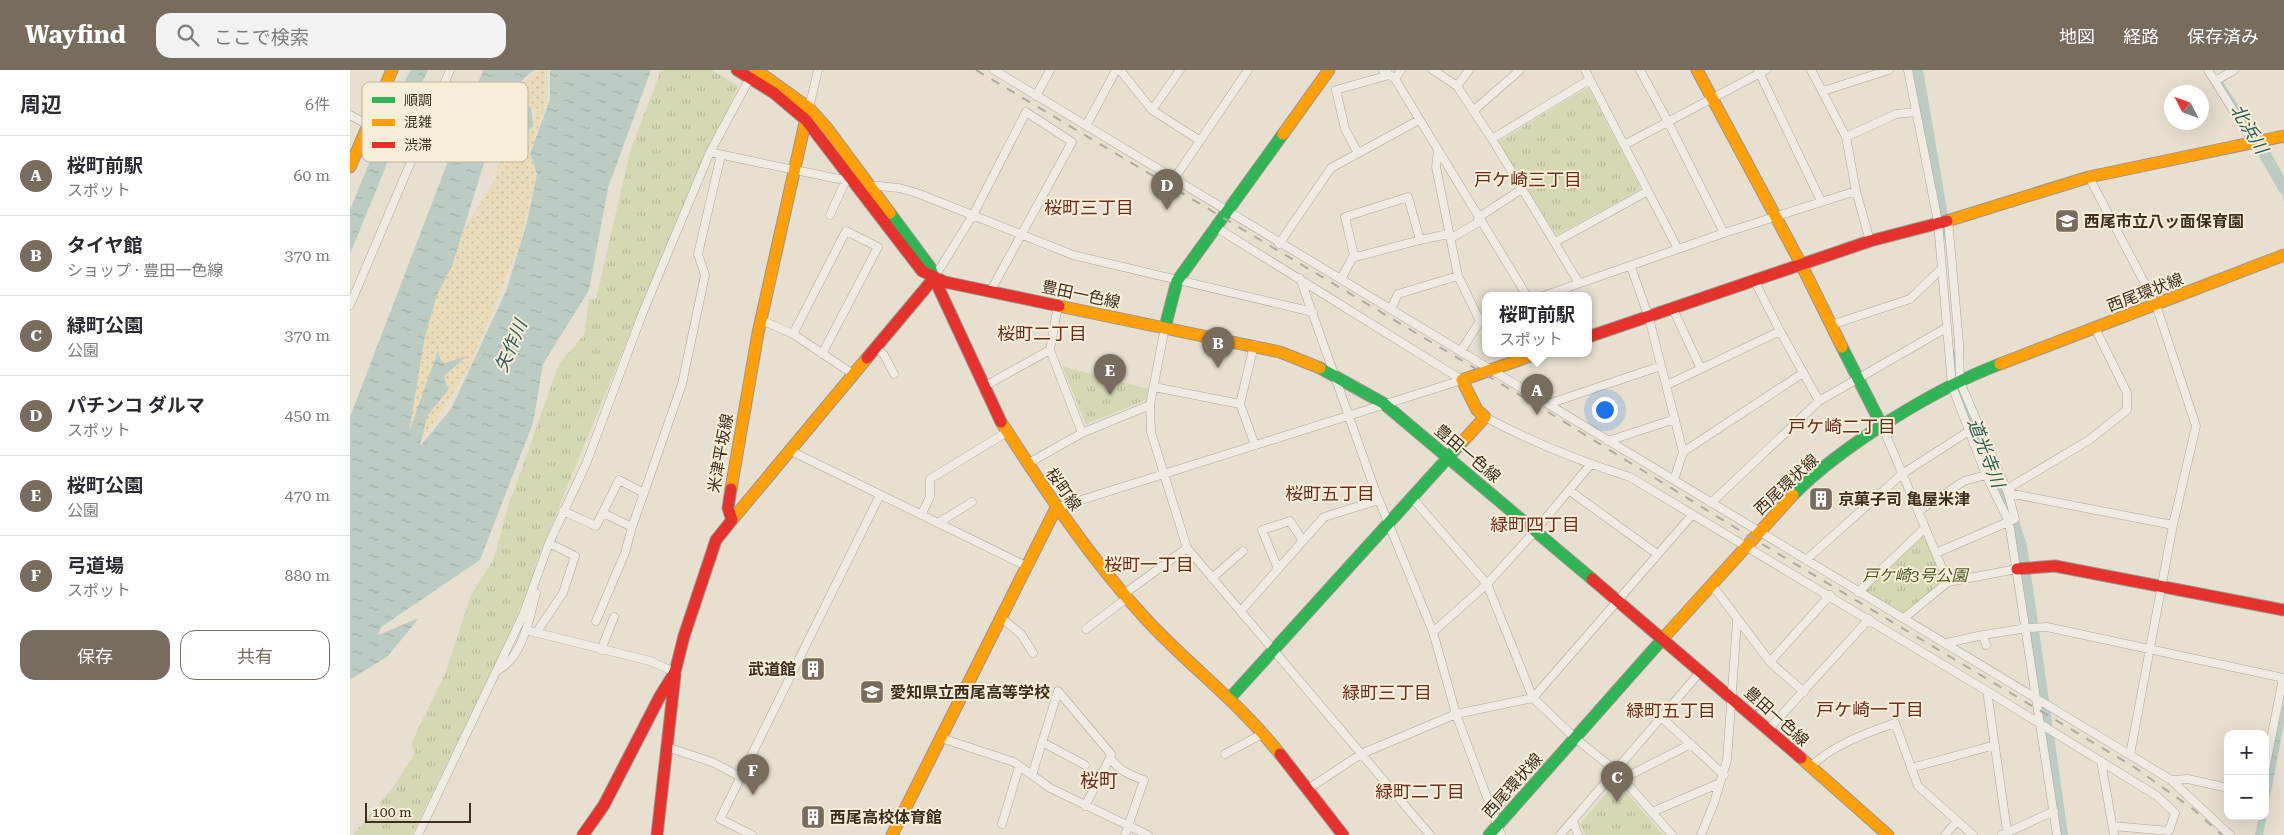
<!DOCTYPE html>
<html lang="ja">
<meta charset="utf-8">
<style>
body{margin:0;font-family:"Roboto Serif","Noto Sans JP",serif;background:#f2f2f3;color:#2b2b33}
.controls{position:absolute;right:15px;bottom:15px;display:grid;overflow:hidden;border-radius:10px;box-shadow:0 5px 20px #0002}
.controls button{width:45px;height:45px;display:grid;place-items:center;padding:0;border:0;border-bottom:1px solid #e1e1e2;background:#fff;color:#2b2b33;font:25px sans-serif}
.compass{position:absolute;left:1814px;top:15px;width:45px;height:45px;border-radius:50%;background:#fff;box-shadow:0 5px 20px #0002;rotate:311deg}
.scale{position:absolute;left:15px;bottom:12px;width:106px;box-sizing:border-box;padding-left:5px;border:2px solid #3d2e20;border-top:0;font-size:14px;line-height:18px;white-space:nowrap;color:#3d2e20;-webkit-text-stroke:4px #f7eed8;paint-order:stroke}
.you{position:absolute;left:1254px;top:339px;width:18px;height:18px;margin:-12px;border:4px solid #fff;border-radius:50%;background:#1a73e8;box-shadow:0 0 0 8px #1a73e833}
.badge{display:grid;place-items:center;width:32px;height:32px;border-radius:50%;background:#786c5e;color:#fff;font-size:16px;font-weight:700}
.pin{position:absolute;translate:-50% -41px;filter:drop-shadow(0 1px 2px #0008)}
.pin::after{content:'';position:absolute;top:26px;width:18px;height:15px;background:inherit;clip-path:polygon(0 0,100% 0,50% 100%)}
.popup{position:absolute;left:1132px;top:222px;width:110px;height:65px;box-sizing:border-box;display:grid;place-content:center;border-radius:10px;background:#fff;filter:drop-shadow(0 1px 4px #0005);font-size:16px;white-space:nowrap;color:#7c7c81}
.popup b{font-size:19px;color:#2b2b33}
.popup::after{content:'';position:absolute;left:50%;top:100%;margin-left:-10px;border:10px solid transparent;border-top-color:#fff}
.list{margin:0;padding:0;list-style:none}
h2{display:flex;justify-content:space-between;align-items:center;height:65px;margin:0;padding:0 20px;font-size:21px}
h2 small{font-size:16px;font-weight:400;color:#7c7c81}
.list li{display:grid;grid-template-columns:32px 1fr auto;gap:15px;align-items:center;box-sizing:border-box;height:80px;padding:0 20px;border-top:1px solid #e1e1e2}
.list b{display:block;font-size:19px;white-space:nowrap}
.list p{margin:0;font-size:16px;white-space:nowrap;color:#7c7c81}
.list em{font-size:16px;font-style:normal;color:#7c7c81}
.actions{display:flex;gap:10px;padding:15px 20px}
.actions a{flex:1;padding:11px 0;border:1px solid #786c5e;border-radius:15px;text-align:center;font-size:18px;color:#786c5e}
.actions .main{background:#786c5e;color:#fff}
.icon{flex:none;width:28px;height:28px;fill:none;stroke:currentColor;stroke-width:2;stroke-linecap:round;stroke-linejoin:round}
.map{position:relative;flex:none;width:1934px;height:765px;overflow:hidden}
header{display:flex;align-items:center;gap:30px;box-sizing:border-box;height:70px;padding:0 25px;background:#786c5e;color:#fff}
header strong{font-size:24px}
nav{display:flex;gap:28px;margin-inline-start:auto;font-size:18px}
.search{width:350px;height:45px;background:#f2f2f3;display:flex;align-items:center;gap:12px;box-sizing:border-box;padding:0 18px;border-radius:15px;color:#7c7c81;font-size:19px}
main{display:flex}
aside{flex:1;background:#fff}
.map>svg:first-child{display:block}
.sand{fill:url(#sand-dots)}
.park{fill:url(#park-tufts)}
.water{fill:url(#water-ripples)}
.lines{fill:none;stroke-linecap:round;stroke-linejoin:round}
.river{stroke:#bcccc2;stroke-width:12}
.street-casing{stroke:#ada599;stroke-width:9}
.fast-casing{stroke:#9c958a;stroke-width:13}
.slow-casing{stroke:#9c958a;stroke-width:13}
.jam-casing{stroke:#9c958a;stroke-width:13}
.street{stroke:#efebe3;stroke-width:8}
.fast{stroke:#30b455;stroke-width:11}
.slow{stroke:#ff9f0a;stroke-width:11}
.jam{stroke:#e5322d;stroke-width:11}
.rail{stroke:#afaaa2;stroke-width:2;stroke-dasharray:9 9;stroke-linecap:butt}
.labels{text-anchor:middle;stroke-width:4;stroke-linejoin:round;paint-order:stroke}
.poi-label{font-size:16px;font-weight:bold;fill:#3d2e20;stroke:#f7eed8;text-anchor:start}
.street-label{font-size:16px;fill:#3d2e20;stroke:#f7eed8}
.park-label{font-size:16px;font-style:italic;fill:#4d5a26;stroke:#f7eed8}
.water-label{font-size:18px;font-style:italic;fill:#2f5d5a;stroke:#f7eed8}
.neighbourhood-label{font-size:18px;fill:#6b2e1e;stroke:#f7eed8}
.quarter-label{font-size:19px;fill:#6b2e1e;stroke:#f7eed8}
.key{fill:#f7eed8;stroke:#bfb4a1;stroke-width:1}
.key-label{font-size:14px;fill:#3d2e20}
</style>
<header>
<strong>Wayfind</strong>
<div class="search"><svg class="icon" aria-label="search" viewBox="0 0 24 24"><circle cx="10" cy="10" r="6"/><path d="M15 15l6 6"/></svg>ここで検索</div>
<nav><a>地図</a><a>経路</a><a>保存済み</a></nav>
</header>
<main>
<aside>
<h2>周辺<small>6件</small></h2>
<ul class="list">
<li><span class="badge">A</span><div><b>桜町前駅</b><p>スポット</p></div><em>60 m</em></li>
<li><span class="badge">B</span><div><b>タイヤ館</b><p>ショップ · 豊田一色線</p></div><em>370 m</em></li>
<li><span class="badge">C</span><div><b>緑町公園</b><p>公園</p></div><em>370 m</em></li>
<li><span class="badge">D</span><div><b>パチンコ ダルマ</b><p>スポット</p></div><em>450 m</em></li>
<li><span class="badge">E</span><div><b>桜町公園</b><p>公園</p></div><em>470 m</em></li>
<li><span class="badge">F</span><div><b>弓道場</b><p>スポット</p></div><em>880 m</em></li>
</ul>
<div class="actions"><a class="main">保存</a><a>共有</a></div>
</aside>
<div class="map">
<svg width="1934" height="765" viewBox="0 0 1934 765">
<defs>
<pattern id="sand-dots" width="8" height="8" patternUnits="userSpaceOnUse" patternTransform="scale(1.25)"><rect width="8" height="8" fill="#eadcb9"/><path d="M2 2h.1M6 6h.1" fill="none" stroke="#cabd9f" stroke-width="1.8" stroke-linecap="round"/></pattern>
<pattern id="park-tufts" width="24" height="20" patternUnits="userSpaceOnUse" patternTransform="scale(1.25)"><rect width="24" height="20" fill="#d6d7b3"/><path d="M3 7l-1-3M5 7V3M7 7l1-3M15 17l-1-3M17 17v-4M19 17l1-3" fill="none" stroke="#b9b99a"/></pattern>
<pattern id="water-ripples" width="26" height="14" patternUnits="userSpaceOnUse" patternTransform="scale(1.25)"><rect width="26" height="14" fill="#bcccc2"/><path d="M2 4q2-2 4 0t4 0M15 11q2-2 4 0t4 0" fill="none" stroke="#a2b0a6"/></pattern>
</defs>
<rect width="100%" height="100%" fill="#e7e0d1"/>
<!-- sand -->
<path class="sand" d="M190 0H197V28L180 84 187 103 172 164 166 166H173L118 300 49 405 54 301 111 164 143 113 154 78 178 62 186 41 180 37 137 65 156 24Z"/>
<!-- park -->
<path class="park" d="M311 0H362L388 16 306 200 184 498 186 499 156 571 62 765H3L47 712 65 683 61 674 95 604 121 525 143 491 158 437 209 294 234 265 239 229H246L280 82Z
M1238 17 1291 119 1206 165 1148 72Z
M712 296 798 319 796 330 736 354Z
M1574 465 1593 511 1555 543 1514 520Z
M1267 711 1313 765H1235L1230 754Z"/>
<!-- water -->
<path class="water" d="M61 0H78L58 42 0 184V140L47 25Z
M133 0H184L156 24 136 68 181 36 183 57 159 68 134 93 102 196 87 225 75 266 59 362 88 281 92 294 117 286 94 306 98 320 77 346 70 376 101 339 156 221 176 156 187 104 180 84 200 29V0H301L258 118 239 220 193 294 183 353 130 490 31 557 28 565 69 548 38 586 0 610V347Z
M1873 12 1909 66 1902 68 1870 14Z
M1915 78 1934 113V133L1931 115 1911 80Z
M1934 629V653L1913 765H1905L1909 746H1915V717Z"/>
<g class="lines">
<!-- river -->
<path class="river" d="M1567 0 1591 140 1592 164
M1902 62 1934 118
M1603 286 1606 309 1639 395 1654 425 1671 476 1712 765"/>
<defs>
<path id="street" d="M644 0 1780 685 1821 710 1880 765
M770 0 802 40 849 70
M1033 0 1045 9 1177 226
M1083 0 1107 16 1142 69 1229 213
M1235 0 1328 179
M1290 0 1318 52 1374 163
M1408 0 1471 131
M1461 0 1496 67 1506 121 1520 171
M1558 0 1588 152 1602 316 1636 405 1659 452 1707 765
M1858 0 1903 72
M1045 9 1051 0
M1865 11 1884 0
M1107 16 1119 0
M1473 21 1539 0
M686 26 700 0
M459 38 468 0
M802 40 830 0
M1123 41 1170 0
M0 45 18 55
M736 56 766 0
M1496 67 1546 44 1566 42
M1142 69 1239 10
M1274 75 1416 0
M1088 81 1086 97 1108 206 1130 251
M360 82C408 93 456 102 504 112
M1008 83 995 59 986 20 1039 5
M1739 107 1806 235 1846 356 1823 455 1780 685
M824 109 898 0
M518 115 549 118 567 123 723 185 963 242
M480 145 496 110
M1598 150 1609 273 1610 312 1658 423 1823 455
M867 158 1112 310
M1070 170 1098 164 1105 166 1127 153 1129 147 1172 119
M1205 172 1298 121
M929 174 981 98 1069 50
M1281 197 1299 248 1333 382 1324 410
M584 208 623 145 676 42 722 72 640 222
M950 208 1026 423 1083 562 1106 644 1151 765
M991 209 1004 185 995 147 1058 127 1070 170 1002 188
M1404 210 1430 261 1469 331
M1193 226 1374 163 1506 121
M0 235 100 0
M708 235 700 280 732 363
M1041 239 1048 224 1108 206
M1323 239 1351 299
M411 250 443 264 503 304
M1481 255 1560 229 1590 200
M815 257 800 335 801 362 837 478 1080 765
M443 264 496 161 528 177 472 284
M904 275 890 334 905 375
M526 277 534 285 544 304
M1111 281 1130 251 1136 248
M1317 315 1430 261
M633 317 700 280
M804 317 890 334
M1198 334 1311 296
M1135 347C1182 372 1229 391 1280 407L1637 621 1657 761
M1533 358 1598 512
M1258 371 1325 349
M439 380 676 496
M1333 382 1453 303
M677 394 732 363 800 335
M1220 421 1307 484
M1063 429 1137 514 1183 628 1225 668 1266 701 1322 765
M1361 433 1469 331 1596 258
M706 438 1112 310
M213 441 246 456 269 410 294 423 332 314 355 205 348 184 371 85
M1569 441 1614 411 1636 405
M253 443 282 457 294 423
M571 445 580 427V409L657 362
M588 453 622 432
M1586 483 1665 449 1658 423 1662 416 1739 370 1777 340V323L1745 258
M1456 490 1552 404 1619 361
M928 499 912 460 940 451 953 471
M862 508 893 481
M1362 515 1420 592 1454 622
M1508 522 1575 458
M774 524 837 478
M891 541 974 447 1029 430
M650 547 671 564 683 583
M1554 548 1598 512 1667 499
M246 551 275 483 282 457
M736 559 777 528
M176 560 300 591 325 602
M1083 562 1137 514 1185 461 1240 395
M186 563 213 523 225 486 199 473
M1596 573 1633 565
M1636 575 1633 565 1677 558 1697 557 1934 608
M251 580 264 547
M1420 592 1480 525
M148 600C173 587 179 549 186 523
M1637 621 1807 726 1825 743 1819 761 1763 756
M1311 647 1374 705
M1418 660 1519 549
M591 668 664 692 700 718 798 765
M692 672 735 695
M317 677 362 692 391 707
M875 684 914 663
M1751 691 1764 765
M1460 697C1483 675 1516 663 1545 653L1568 716 1623 765
M1561 698 1645 675
M1915 700 1933 608
M682 705 708 621 761 684 760 688C769 700 779 705 794 710L775 765
M1272 709 1341 674
M1821 710 1838 709 1878 718
M958 719 1011 684 1106 644 1183 628 1342 445
M735 736 760 688
M1302 742 1370 713
M1223 751 1228 765
M652 754 669 697
M68 765 173 545 199 473 236 394 293 242 360 82 401 6
M402 765 370 749 530 425
M1210 765 1351 601
M1351 765 1364 733 1377 690 1387 551
M1595 765 1607 751
M1652 765 1704 741"/>
<path id="fast" d="M540 143 580 197 584 208
M815 257 827 211 933 64
M1492 277 1533 358
M970 298 1033 333 1242 509
M1443 425C1491 376 1586 318 1650 294
M880 628 1114 370
M1139 765 1317 564"/>
<path id="slow" d="M406 0 459 38 477 58 540 143
M1347 0 1451 194 1492 277
M933 64 979 0
M0 97 42 0
M1597 151 1739 107 1934 66
M709 236 930 282 970 298
M1650 294 1934 185
M651 352C695 420 739 487 794 547 838 595 890 633 930 684
M1114 370 1135 347 1127 340 1112 310 1186 284
M381 419 408 263 457 44
M382 450 517 288
M1317 564 1443 425
M1451 688 1538 765
M542 765 706 438"/>
<path id="jam" d="M387 0 424 23 456 50 572 201 595 212 709 236
M1238 267 1520 171 1597 151
M517 288 584 208 651 352
M1667 499 1705 496 1934 540
M1242 509 1451 688
M930 684 993 765
M233 765 254 735 309 628 325 602 334 566 366 470 382 450 378 438 381 419
M307 765 325 605"/>
</defs>
<!-- street casing -->
<use href="#street" class="street-casing"/>
<!-- fast casing -->
<use href="#fast" class="fast-casing"/>
<!-- slow casing -->
<use href="#slow" class="slow-casing"/>
<!-- jam casing -->
<use href="#jam" class="jam-casing"/>
<!-- street -->
<use href="#street" class="street"/>
<!-- fast -->
<use href="#fast" class="fast"/>
<!-- slow -->
<use href="#slow" class="slow"/>
<!-- jam -->
<use href="#jam" class="jam"/>
<!-- rail -->
<path class="rail" d="M626 0 1198 342 1402 468 1784 697 1843 739 1872 765"/>
</g>
<!-- icons -->
<defs>
<symbol id="school-square" viewBox="-11 -11 22 22"><rect x="-9" y="-9" width="18" height="18" rx="4" fill="#786c5e" stroke="#f7eed8"/><path d="M0-5L7-2L0 1L-7-2ZM-4 1L0 2.5L4 1V4Q0 6-4 4Z" fill="#fff"/></symbol>
<symbol id="building-square" viewBox="-11 -11 22 22"><rect x="-9" y="-9" width="18" height="18" rx="4" fill="#786c5e" stroke="#f7eed8"/><path d="M-4-6H4V6H1V3H-1V6H-4ZM-2.5-4.3h1.7v1.8h-1.7ZM.8-4.3h1.7v1.8H.8ZM-2.5-1h1.7V.8h-1.7ZM.8-1h1.7V.8H.8Z" fill="#fff"/></symbol>
</defs>
<g fill-rule="evenodd">
<use href="#school-square" x="1703" y="137" width="28" height="28"/>
<use href="#building-square" x="1457" y="415" width="28" height="28"/>
<use href="#building-square" x="449" y="585" width="28" height="28"/>
<use href="#school-square" x="508" y="608" width="28" height="28"/>
<use href="#building-square" x="449" y="733" width="28" height="28"/>
</g>
<g class="labels">
<!-- poi labels -->
<g class="poi-label">
<text x="1734" y="157">西尾市立八ッ面保育園</text>
<text x="1488" y="435">京菓子司 亀屋米津</text>
<text x="446" y="605" text-anchor="end">武道館</text>
<text x="540" y="628">愛知県立西尾高等学校</text>
<text x="480" y="753">西尾高校体育館</text>
</g>
<!-- street labels -->
<g class="street-label">
<text transform="translate(1795 222) rotate(-21)" y="6">西尾環状線</text>
<text transform="translate(731 224) rotate(12)" y="6">豊田一色線</text>
<text transform="translate(370 383) rotate(-80)" y="6">米津平坂線</text>
<text transform="translate(1118 383) rotate(40)" y="6">豊田一色線</text>
<text transform="translate(1436 414) rotate(-43)" y="6">西尾環状線</text>
<text transform="translate(714 419) rotate(55)" y="6">桜町線</text>
<text transform="translate(1427 646) rotate(42)" y="6">豊田一色線</text>
<text transform="translate(1162 715) rotate(-48)" y="6">西尾環状線</text>
</g>
<!-- park labels -->
<g class="park-label">
<text x="1565" y="511">戸ケ崎3号公園</text>
</g>
<!-- water labels -->
<g class="water-label">
<text transform="translate(1899 59) rotate(59)" y="6">北浜川</text>
<text transform="translate(161 276) rotate(-67)" y="6">矢作川</text>
<text transform="translate(1636 383) rotate(69)" y="6">道光寺川</text>
</g>
<!-- neighbourhood labels -->
<g class="neighbourhood-label">
<text x="1178" y="116">戸ケ崎三丁目</text>
<text x="739" y="144">桜町三丁目</text>
<text x="692" y="270">桜町二丁目</text>
<text x="1492" y="363">戸ケ崎二丁目</text>
<text x="980" y="430">桜町五丁目</text>
<text x="1185" y="461">緑町四丁目</text>
<text x="799" y="501">桜町一丁目</text>
<text x="1037" y="629">緑町三丁目</text>
<text x="1520" y="646">戸ケ崎一丁目</text>
<text x="1321" y="647">緑町五丁目</text>
<text x="1070" y="728">緑町二丁目</text>
</g>
<!-- quarter labels -->
<g class="quarter-label">
<text x="749" y="717">桜町</text>
</g>
</g>
<!-- legend -->
<rect x="12" y="12" width="166" height="80" rx="8" class="key"/>
<rect x="22" y="27" width="23" height="6" fill="#30b455"/>
<rect x="22" y="49" width="23" height="7" fill="#ff9f0a"/>
<rect x="22" y="72" width="23" height="6" fill="#e5322d"/>
<g class="key-label">
<text x="54" y="35">順調</text>
<text x="54" y="57">混雑</text>
<text x="54" y="80">渋滞</text>
</g>
</svg>
<div class="controls">
<button>+</button>
<button>−</button>
</div>
<svg class="compass" viewBox="-18 -18 36 36"><path d="M0-13l5 13h-10z" fill="#e53935"/><path d="M0 13l5-13h-10z" fill="#7c7c81"/></svg>
<div class="scale">100 m</div>
<div class="you"></div>
<div class="pin badge" style="left:1187px;top:345px">A</div>
<div class="popup"><b>桜町前駅</b>スポット</div>
<div class="pin badge" style="left:868px;top:298px">B</div>
<div class="pin badge" style="left:1267px;top:732px">C</div>
<div class="pin badge" style="left:817px;top:140px">D</div>
<div class="pin badge" style="left:760px;top:325px">E</div>
<div class="pin badge" style="left:403px;top:725px">F</div>
</div>
</main>
